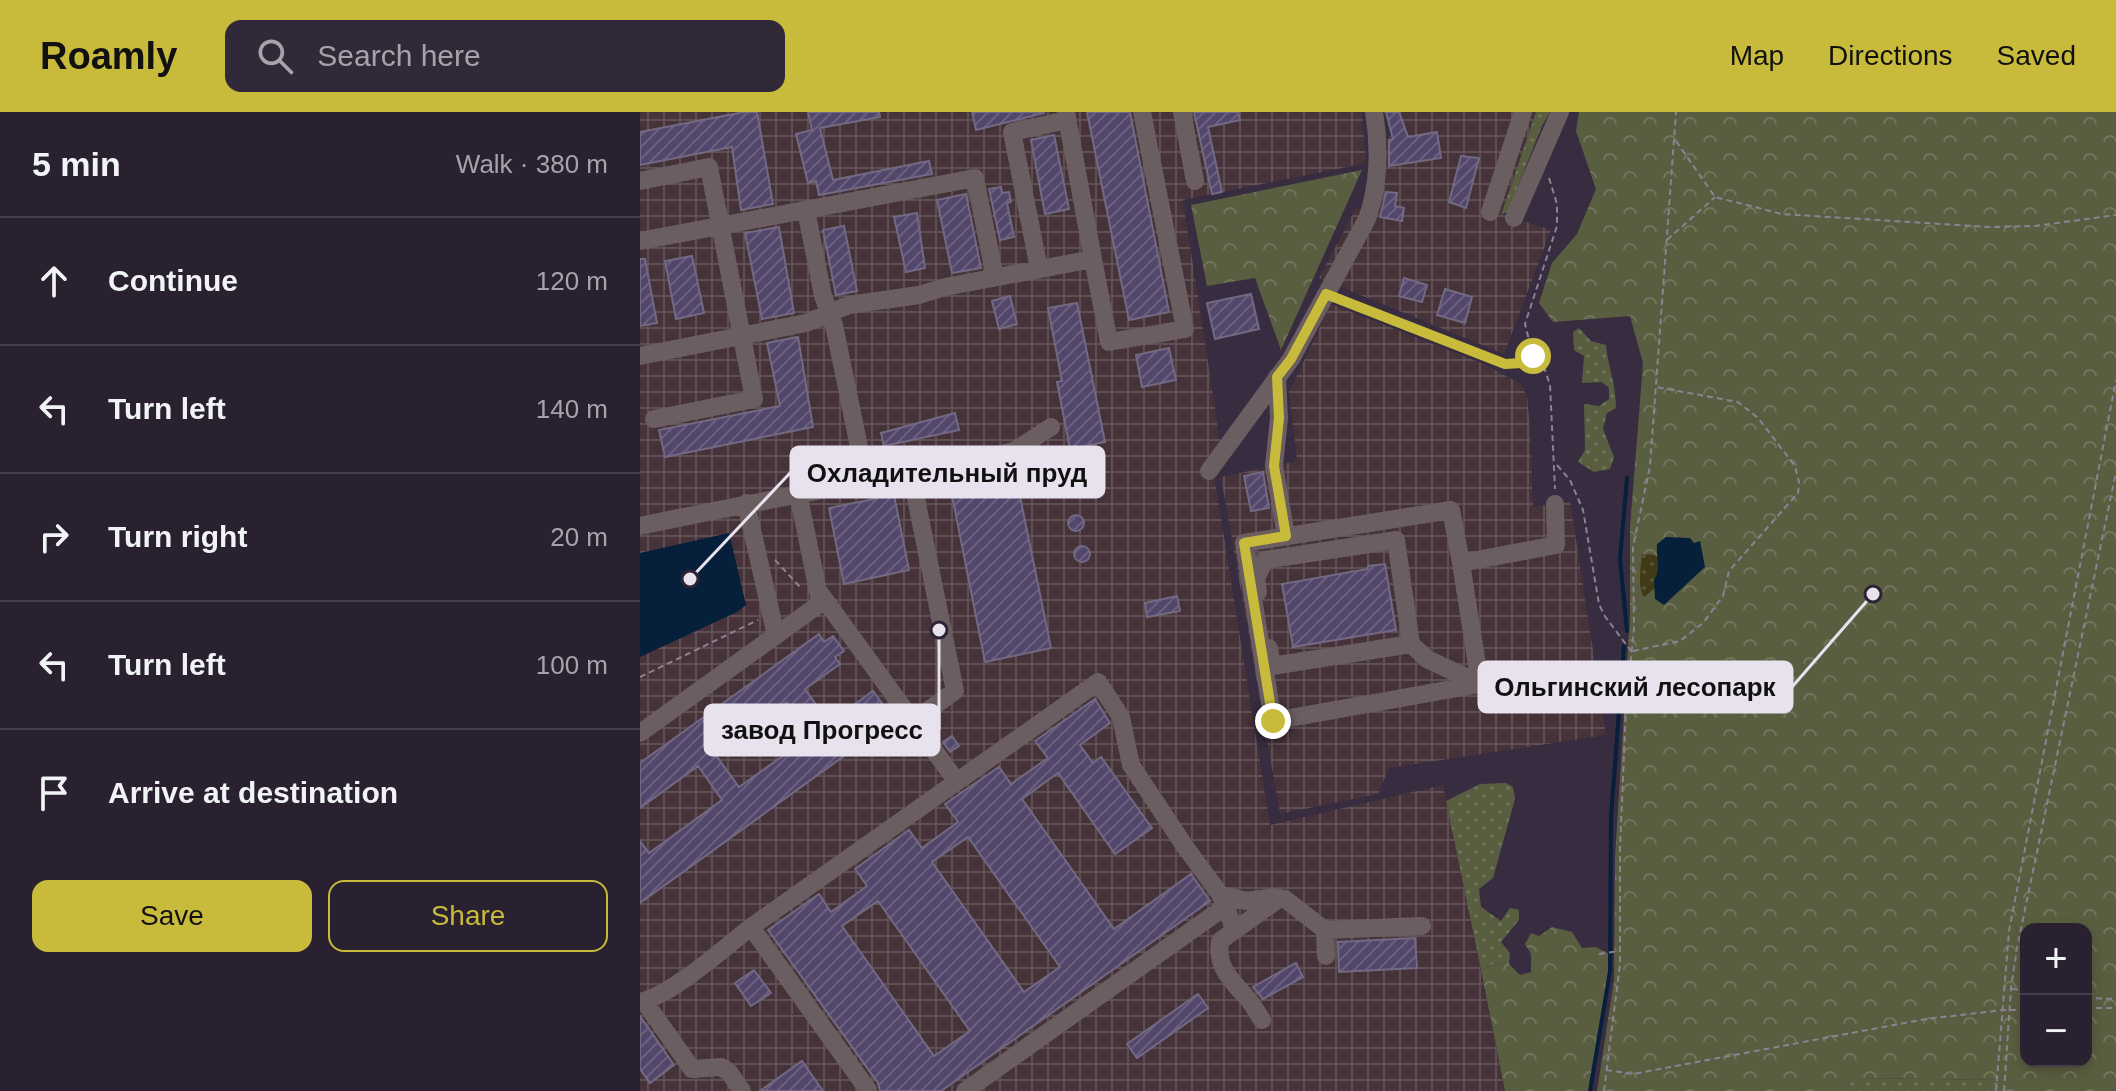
<!DOCTYPE html>
<meta charset="utf-8">
<style>
body{margin:0;font-family:Arial,sans-serif;background:#312938;color:#f1f3f6}
.controls{position:absolute;right:24px;bottom:24px;display:grid;overflow:hidden;border-radius:16px;box-shadow:0 4px 12px #0003}
.controls button{width:72px;height:72px;display:grid;place-items:center;padding:0;border:0;border-bottom:2px solid #453e4c;background:#292130;color:#f1f3f6;font:40px sans-serif}
.stop{position:absolute;width:24px;height:24px;margin:-18px;border:6px solid #c8bb3b;border-radius:50%;background:#fff}
.stop.end{background:#c8bb3b;border-color:#fff;box-shadow:0 2px 8px #0008}
.list{margin:0;padding:0;list-style:none}
h2{display:flex;justify-content:space-between;align-items:center;height:104px;margin:0;padding:0 32px;font-size:34px}
h2 small{font-size:26px;font-weight:400;color:#a5a3ab}
.list li{display:grid;grid-template-columns:52px 1fr auto;gap:24px;align-items:center;box-sizing:border-box;height:128px;padding:0 32px;border-top:2px solid #453e4c}
.list b{display:block;font-size:30px;white-space:nowrap}
.list em{font-size:26px;font-style:normal;color:#a5a3ab}
.actions{display:flex;gap:16px;padding:24px 32px}
.actions a{flex:1;padding:18px 0;border:2px solid #c8bb3b;border-radius:16px;text-align:center;font-size:28px;color:#c8bb3b}
.actions .main{background:#c8bb3b;color:#111}
.icon{flex:none;width:44px;height:44px;fill:none;stroke:currentColor;stroke-width:2;stroke-linecap:round;stroke-linejoin:round}
.map{position:relative;flex:none;width:1476px;height:979px;overflow:hidden}
header{display:flex;align-items:center;gap:48px;box-sizing:border-box;height:112px;padding:0 40px;background:#c8bb3b;color:#111}
header strong{font-size:38px}
nav{display:flex;gap:44px;margin-inline-start:auto;font-size:28px}
.search{width:560px;height:72px;background:#312938;display:flex;align-items:center;gap:20px;box-sizing:border-box;padding:0 28px;border-radius:16px;color:#a5a3ab;font-size:30px}
main{display:flex}
aside{flex:1;background:#292130}
.map>svg:first-child{display:block}
.industrial{fill:url(#industrial-grid)}
.grass{fill:url(#grass-dots)}
.forest{fill:url(#forest-crowns);fill-rule:evenodd}
.sand{fill:url(#sand-dots)}
.water{fill:#061f3b}
.lines{fill:none;stroke-linecap:round;stroke-linejoin:round}
.stream{stroke:#061f3b;stroke-width:4}
.building{fill:url(#building-hatch);stroke:#716a82;stroke-width:2;fill-rule:evenodd}
.path{stroke:#8c8293;stroke-width:2;stroke-dasharray:6 4;stroke-linecap:butt}
.minor{stroke:#6b5e61;stroke-width:18}
.route{stroke:#c8bb3b;stroke-width:10}
.leader{fill:none;stroke:#e8e1ee;stroke-width:3}
.callout-dot{fill:#e8e1ee;stroke:#2d2235;stroke-width:3}
.callout{fill:#e8e1ee;stroke:#e8e1ee;stroke-width:3}
.callout-label{font-size:26px;text-anchor:middle;font-weight:bold;fill:#111}
</style>
<header>
<strong>Roamly</strong>
<div class="search"><svg class="icon" aria-label="search" viewBox="0 0 24 24"><circle cx="10" cy="10" r="6"/><path d="M15 15l6 6"/></svg>Search here</div>
<nav><a>Map</a><a>Directions</a><a>Saved</a></nav>
</header>
<main>
<aside>
<h2>5 min<small>Walk · 380 m</small></h2>
<ul class="list">
<li><svg class="icon" aria-label="ahead" viewBox="0 0 24 24"><path d="M12 20V5M6 11l6-6 6 6"/></svg><div><b>Continue</b></div><em>120 m</em></li>
<li><svg class="icon" aria-label="left" viewBox="0 0 24 24"><path d="M17 20v-9H6M10 6l-5 5 5 5"/></svg><div><b>Turn left</b></div><em>140 m</em></li>
<li><svg class="icon" aria-label="right" viewBox="0 0 24 24"><path d="M7 20v-9h11M14 6l5 5-5 5"/></svg><div><b>Turn right</b></div><em>20 m</em></li>
<li><svg class="icon" aria-label="left" viewBox="0 0 24 24"><path d="M17 20v-9H6M10 6l-5 5 5 5"/></svg><div><b>Turn left</b></div><em>100 m</em></li>
<li><svg class="icon" aria-label="arrive" viewBox="0 0 24 24"><path d="M6 21V4h12l-3 4 3 4H6"/></svg><div><b>Arrive at destination</b></div></li>
</ul>
<div class="actions"><a class="main">Save</a><a>Share</a></div>
</aside>
<div class="map">
<svg width="1476" height="979" viewBox="0 0 1476 979">
<defs>
<pattern id="industrial-grid" width="8" height="8" patternUnits="userSpaceOnUse" patternTransform="scale(2)"><rect width="8" height="8" fill="#463239"/><path d="M0 4h8M4 0v8" fill="none" stroke="#614f56"/></pattern>
<pattern id="grass-dots" width="8" height="8" patternUnits="userSpaceOnUse" patternTransform="scale(2)"><rect width="8" height="8" fill="#5a5e40"/><path d="M2 2h.1M6 6h.1" fill="none" stroke="#72755c" stroke-width="1.8" stroke-linecap="round"/></pattern>
<pattern id="forest-crowns" width="20" height="18" patternUnits="userSpaceOnUse" patternTransform="scale(2)"><rect width="20" height="18" fill="#5a5e40"/><path d="M2 6a3 3 0 1 1 6 0M12 15a3 3 0 1 1 6 0" fill="none" stroke="#72755c"/></pattern>
<pattern id="sand-dots" width="8" height="8" patternUnits="userSpaceOnUse" patternTransform="scale(2)"><rect width="8" height="8" fill="#413918"/><path d="M2 2h.1M6 6h.1" fill="none" stroke="#5c553a" stroke-width="1.8" stroke-linecap="round"/></pattern>
<pattern id="building-hatch" width="6" height="6" patternUnits="userSpaceOnUse" patternTransform="scale(2)"><rect width="6" height="6" fill="#53466b"/><path d="M-1 1l2-2M0 6l6-6M5 7l2-2" fill="none" stroke="#6c6080"/></pattern>
</defs>
<rect width="100%" height="100%" fill="#372c40"/>
<!-- industrial -->
<path class="industrial" d="M0 0H722L726 50 722 52 543 88 581 335 574 362 630 713 803 673 865 979H0Z
M744 0H896L861 102 911 118 864 242 679 166 716 96 735 104 742 29 752 23Z
M691 192 844 252 881 272 887 285 890 316 893 395 930 389 966 623 749 656 738 682 640 702 581 365 657 349 649 280Z"/>
<!-- grass -->
<path class="grass" d="M896 0H910L902 14 868 99 861 103Z
M939 216 951 229 966 233C968 256 976 271 976 296L967 301 963 317 974 345 970 357 954 360 938 350 945 338 944 292 959 294 969 287V276L962 270 942 271 944 244 934 238 933 220Z
M866 671 873 675 875 687 853 766 839 777 841 795 861 809 870 796 879 798V808L861 830 870 841 869 852 856 851 841 858 806 689 840 672Z
M1215 966 1365 968 1364 979H1206L1209 969Z"/>
<!-- forest -->
<path class="forest" d="M939 0H1476V979H1364V968L1215 966 1209 969 1206 979H957L974 868 975 745 990 505V415L1003 251 990 204 913 210 899 191 912 151 937 122 956 77 936 19ZM1386 817H1446V949H1386Z
M722 58 641 238 615 166 567 174 551 93Z
M912 815 932 820 942 836 956 835 971 843 950 979H865L841 858 856 851 869 852 880 863 891 860V842L885 832 891 821 899 824Z"/>
<!-- sand -->
<path class="sand" d="M1002 442 1015 443 1019 447 1015 476 1004 485C997 473 1001 455 1002 442Z"/>
<!-- water -->
<path class="water" d="M89 421 106 493 97 500 0 545V441Z
M1026 425 1050 426 1054 431 1060 429 1065 455 1024 493 1015 487 1014 468C1021 457 1016 444 1017 432Z"/>
<g class="lines">
<!-- stream -->
<path class="stream" d="M987 519 980 447 987 366
M950 979 970 859 971 705 984 534"/>
</g>
<!-- building -->
<path class="building" d="M104 0H117L133 92 101 98 92 35 0 53V20Z
M168 0H239L240 5 180 16 193 68 289 49 292 62 179 83 176 69 168 71 156 22 172 18Z
M332 0H404V1L336 18Z
M447 0H490L529 200 489 208Z
M554 0H598L600 8 568 15 582 80 572 82Z
M746 0H759L768 25 797 20 801 46 749 54V28L753 27Z
M414 23 429 97 405 102 391 28Z
M821 44 839 46 826 96 809 90Z
M361 75 362 81 369 80 371 90 367 91 374 125 360 128 349 77Z
M746 80 757 81 755 94 764 96 762 109 740 105Z
M326 82 341 156 312 161 297 88Z
M277 101 285 156 266 160 254 105Z
M204 114 217 179 196 183 183 118Z
M139 115 154 201 122 207 105 121Z
M52 144 64 201 36 207 25 149Z
M0 147H5L17 211 0 214Z
M764 166 787 173 782 190 759 184Z
M805 177 832 185 825 211 797 203Z
M611 182 619 217 575 227 567 191Z
M370 184 377 212 359 217 352 189Z
M437 191 465 330 430 337 417 270 422 269 408 196Z
M158 225 173 315 25 345 19 318 140 294 127 231Z
M529 236 536 268 502 275 496 243Z
M315 301 319 318 244 334 241 321Z
M374 355 411 536 345 550 309 368Z
M623 360 629 396 611 399 604 364Z
M254 383 269 458 204 472 189 396Z
M428 411a8 8 0 1 1 16 0a8 8 0 1 1-16 0Z
M434 442a8 8 0 1 1 16 0a8 8 0 1 1-16 0Z
M745 452 756 518 653 535 642 472 728 457V454Z
M537 484 540 499 507 505 505 491Z
M179 522 184 530 193 524 204 539 195 545 200 552 165 577 189 611 233 579 254 608 0 791V729L9 741 82 688 58 654 0 696V651ZM147 590 171 624 99 675 75 642Z
M455 587 470 611 440 633 453 651 461 645 512 716 475 742 418 661 382 687 474 817 551 762 570 789 301 979H240L238 971 128 818 179 782 191 800 227 774 215 757 269 718 282 736 318 710 305 692 359 655 371 672 408 646 395 629ZM328 725 420 855 384 880 292 750ZM238 789 330 919 294 944 202 814Z
M312 624 319 634 310 640 303 630Z
M775 826 777 856 699 860 698 830Z
M656 851 663 865 623 887 613 875Z
M114 858 131 881 111 894 95 871Z
M558 882 568 896 497 946 487 932Z
M0 904 34 953 10 971 0 957Z
M162 949 183 979H120Z"/>
<g class="lines">
<!-- path -->
<path class="path" d="M1036 29 1075 85 1142 102 1350 115 1395 114 1476 103
M909 66 917 92V114L885 212 893 244 904 255 910 273 915 377
M1027 128 1075 85
M700 188 865 252 882 251 891 245
M917 353 930 368 943 398 959 492 964 503 991 539
M135 448 161 476
M993 539 1040 529 1063 511 1083 484 1089 459 1158 381 1159 370 1155 354 1118 306 1098 290 1016 275
M0 565 118 508
M959 842 979 839
M1372 877 1386 878
M1446 886 1476 887
M1446 896H1476
M966 958 993 962 1286 907 1363 898H1386
M964 979 980 852V736L986 594 994 517 993 435 1010 354 1036 0
M1356 979 1369 819 1476 268
M1364 979 1371 876 1377 836 1476 360"/>
<!-- minor -->
<path class="minor" d="M542 0 555 69
M0 69 69 55 114 287 14 307
M166 98 183 184 194 213 226 369
M850 100 883 0
M874 106 920 0
M0 129 335 66 355 165
M453 147 469 230 545 217 502 0
M399 157 372 20 427 8
M0 244 166 211 209 193 279 183 305 175 453 147 426 0
M637 265 639 306 634 354 646 424
M569 359 651 247 727 107C739 74 740 35 734 0
M271 362 315 579 273 609
M158 381 180 489
M106 391 136 524
M0 414C121 388 244 368 365 341L374 339 411 315
M821 451 840 572 633 609 604 431 811 398 821 451 916 433 915 392
M177 477 317 670
M618 480 616 466 625 448 756 428 771 532 787 547 840 572
M629 536 632 554 771 532
M0 621 185 488
M587 784 606 789 634 785 645 787 685 818
M111 815 228 978
M686 844 685 818 782 814
M4 889 52 957 81 955 89 960 102 979
M0 890C33 882 83 837 111 815L458 570 481 605 491 653 546 736 580 782 595 818
M622 908C617 901 613 892 607 886 591 868 576 855 580 829L640 786
M325 979 596 787"/>
</g>
<g class="lines">
<!-- route -->
<path class="route" d="M633 609 604 431 646 424 634 354 639 306 637 265 651 247 686 182 865 252 882 251 893 244"/>
</g>
<!-- callouts -->
<path class="leader" d="M50 467L151 360M1233 482L1152 575M299 518L299 618"/>
<g class="callout-dot">
<circle cx="50" cy="467" r="8"/>
<circle cx="1233" cy="482" r="8"/>
<circle cx="299" cy="518" r="8"/>
</g>
<g class="callout">
<rect x="151" y="335" width="313" height="50" rx="8"/>
<rect x="839" y="550" width="313" height="50" rx="8"/>
<rect x="65" y="593" width="234" height="50" rx="8"/>
</g>
<g class="callout-label">
<text x="307" y="370">Охладительный пруд</text>
<text x="995" y="584">Ольгинский лесопарк</text>
<text x="182" y="627">завод Прогресс</text>
</g>
</svg>
<div class="controls">
<button>+</button>
<button>−</button>
</div>
<div class="stop" style="left:893px;top:244px"></div>
<div class="stop end" style="left:633px;top:609px"></div>
</div>
</main>
